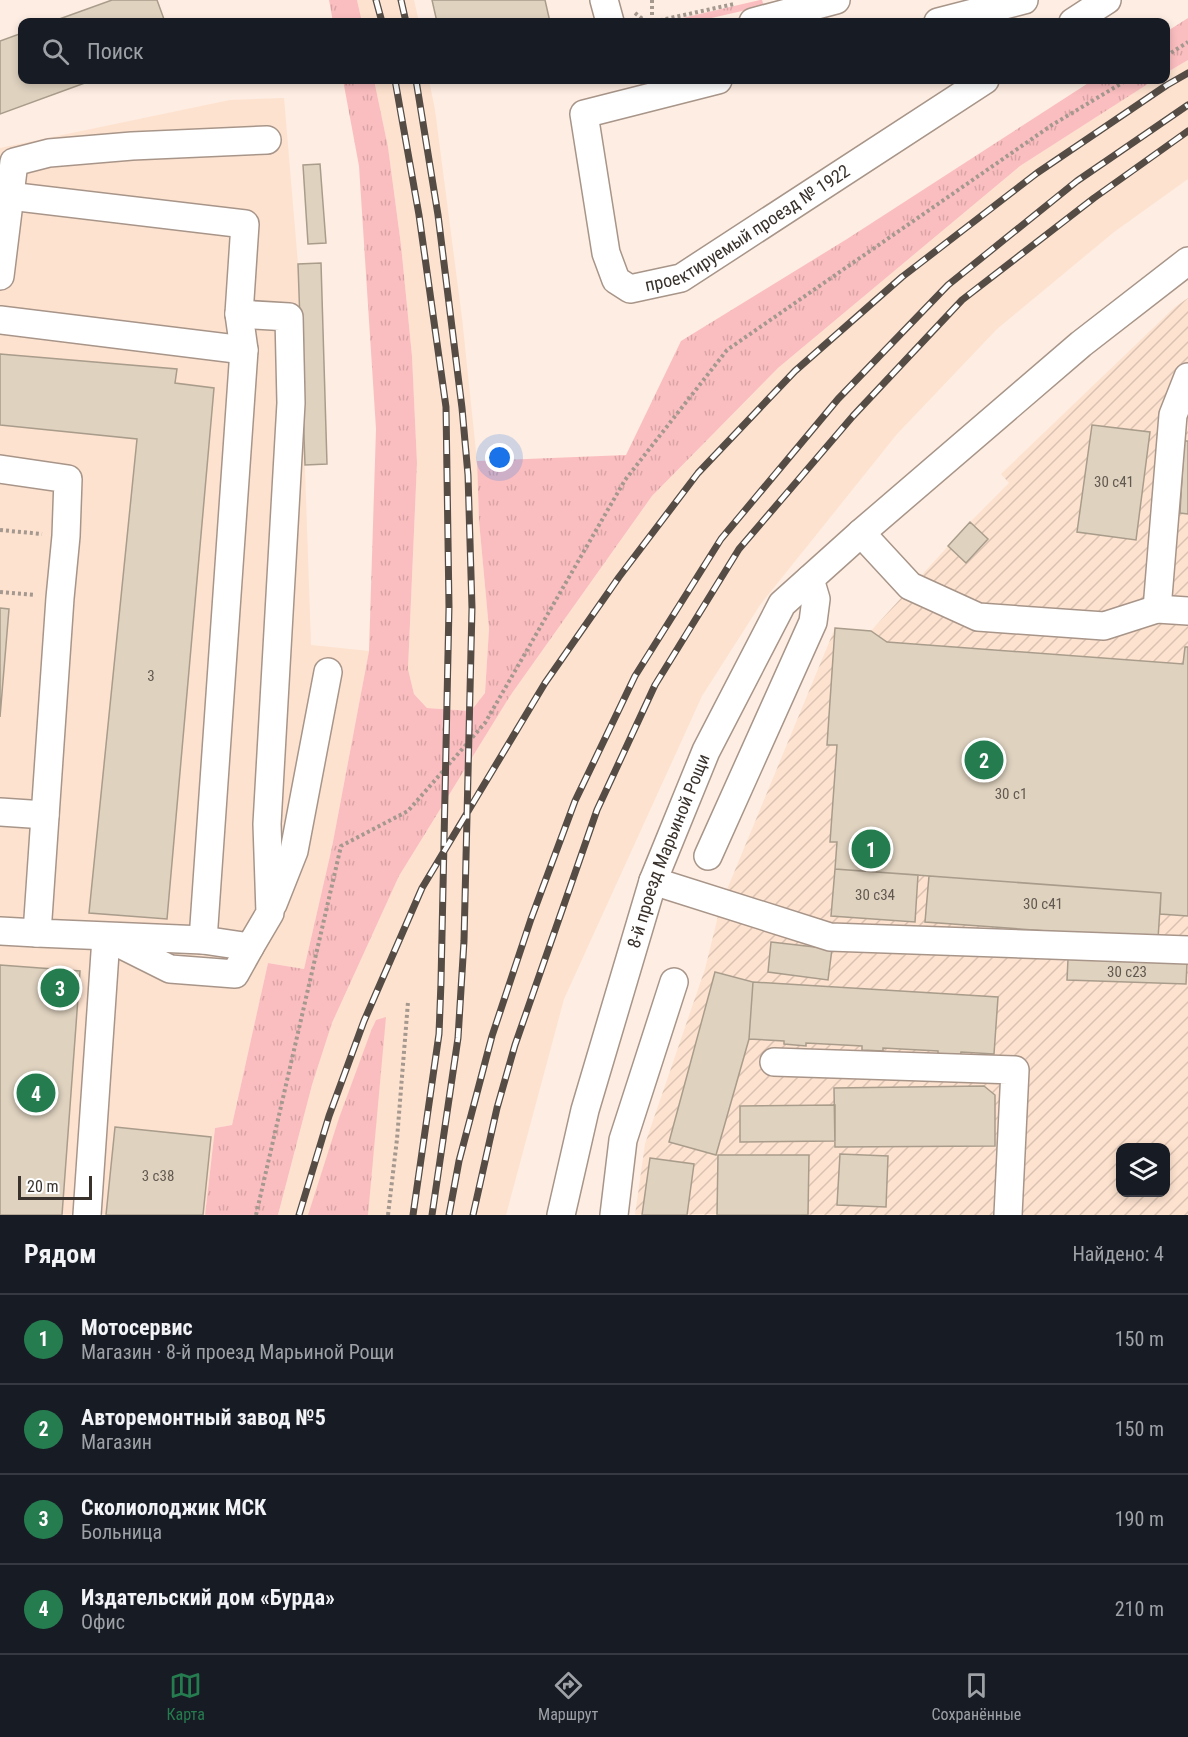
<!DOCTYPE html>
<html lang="ru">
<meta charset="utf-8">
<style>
body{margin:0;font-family:"Roboto Condensed",sans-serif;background:#242831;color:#f1f3f6}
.controls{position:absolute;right:18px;bottom:18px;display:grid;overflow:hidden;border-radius:12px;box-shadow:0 3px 9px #0003}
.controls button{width:54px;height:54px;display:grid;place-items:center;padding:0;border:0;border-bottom:2px solid #363941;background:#171b24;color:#f1f3f6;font:30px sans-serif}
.scale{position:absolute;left:18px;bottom:15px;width:74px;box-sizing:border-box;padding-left:6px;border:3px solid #39322c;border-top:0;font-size:16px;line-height:21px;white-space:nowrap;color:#39322c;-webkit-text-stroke:4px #fefefe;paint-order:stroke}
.you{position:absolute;left:500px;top:458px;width:21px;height:21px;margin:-15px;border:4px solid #fff;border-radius:50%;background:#1a73e8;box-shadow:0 0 0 9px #1a73e833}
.badge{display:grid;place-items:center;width:39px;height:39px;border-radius:50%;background:#257c4f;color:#fff;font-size:20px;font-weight:700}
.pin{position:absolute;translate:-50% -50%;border:3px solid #fff;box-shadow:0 2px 6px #0006}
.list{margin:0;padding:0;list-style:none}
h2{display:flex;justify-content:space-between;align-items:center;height:78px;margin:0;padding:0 24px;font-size:26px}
h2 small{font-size:20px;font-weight:400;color:#9ea1a6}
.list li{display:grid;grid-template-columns:39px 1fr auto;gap:18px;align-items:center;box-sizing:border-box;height:90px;padding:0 24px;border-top:2px solid #363941}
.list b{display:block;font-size:22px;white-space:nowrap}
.list p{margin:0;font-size:20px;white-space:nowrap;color:#9ea1a6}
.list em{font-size:20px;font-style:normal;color:#9ea1a6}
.icon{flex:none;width:33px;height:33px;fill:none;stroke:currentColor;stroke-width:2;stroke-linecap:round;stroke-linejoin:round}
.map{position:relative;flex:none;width:1188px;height:1215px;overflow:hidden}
.search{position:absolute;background:#171b24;box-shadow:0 3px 9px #0003;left:18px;right:18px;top:18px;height:66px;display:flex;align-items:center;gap:15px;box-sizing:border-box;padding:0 21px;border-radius:12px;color:#9ea1a6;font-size:22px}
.sheet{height:438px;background:#171b24}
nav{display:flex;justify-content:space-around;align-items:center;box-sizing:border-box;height:84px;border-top:2px solid #363941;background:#171b24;font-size:16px;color:#9ea1a6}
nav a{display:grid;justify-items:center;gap:3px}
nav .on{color:#257c4f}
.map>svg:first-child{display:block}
.built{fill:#fde2cf}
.industrial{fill:url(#industrial-furrows);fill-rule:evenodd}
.grass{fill:url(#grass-tufts)}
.building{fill:#dfd2bf;stroke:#a99c8b;stroke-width:1.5}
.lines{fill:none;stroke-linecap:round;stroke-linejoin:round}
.minor-casing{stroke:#a89589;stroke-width:30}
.path{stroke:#a4988f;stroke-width:4;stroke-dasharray:3 3;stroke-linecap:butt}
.minor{stroke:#fff;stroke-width:27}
.rail-casing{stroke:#544c45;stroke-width:7}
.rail{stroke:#fefefe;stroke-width:4.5;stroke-dasharray:14;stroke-linecap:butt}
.labels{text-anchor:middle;stroke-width:5;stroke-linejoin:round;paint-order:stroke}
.number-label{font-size:15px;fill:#625a51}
.street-label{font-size:18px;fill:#39322c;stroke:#fefefe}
</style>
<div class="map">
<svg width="1188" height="1215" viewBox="0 0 1188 1215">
<defs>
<pattern id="industrial-furrows" width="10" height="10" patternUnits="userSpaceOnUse" patternTransform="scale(1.5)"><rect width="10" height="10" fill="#fde2cf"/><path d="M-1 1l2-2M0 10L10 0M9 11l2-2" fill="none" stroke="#dac2b2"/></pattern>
<pattern id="grass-tufts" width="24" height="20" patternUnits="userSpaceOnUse" patternTransform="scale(1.5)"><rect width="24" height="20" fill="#fbbec0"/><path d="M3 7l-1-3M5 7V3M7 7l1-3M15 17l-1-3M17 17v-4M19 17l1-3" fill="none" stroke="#d8a4a5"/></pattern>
</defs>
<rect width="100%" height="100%" fill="#feede2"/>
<!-- built -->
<path class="built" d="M357 0H414L419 22H362Z
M1188 60V179L1114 232 997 329 897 434 760 605 702 696 564 999 506 1215H278L312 1085 332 1023 399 876 510 696 652 496 778 368 1020 166 1150 82 1154 80H1166V73Z
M374 80H429L435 110 462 318 477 461 479 521 489 629 485 693 472 711 427 708 414 694 408 669 417 463 412 356 401 245 388 147Z
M284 98 298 264 311 645 369 651 332 847 304 969 268 963 232 1125 215 1128 205 1215H0V148L230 100Z"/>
<!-- industrial -->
<path class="industrial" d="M1188 298V1215H635L645 1144 705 969 721 904 835 628 871 631 970 522 1009 483 1001 474 1175 307ZM1120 1148H1166V1192H1120Z"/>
<!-- grass -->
<path class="grass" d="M329 0H357L362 22H333Z
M760 0H762L764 6 694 22H665Z
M1188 18V60L1166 73V32Z
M343 80H374L388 147 401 245 412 356 417 463 408 669 414 694 427 708 471 711 485 693 489 629 479 521 477 461 626 455 681 341 847 239 1093 80H1154L1020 166 778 368 652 496 510 696 399 876 332 1023 312 1085 278 1215H205L215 1128 232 1125 268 963 304 969 332 847 369 651 376 429 359 166Z
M386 1017 368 1215H308L339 1118 371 1031 376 1020Z"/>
<!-- building -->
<path class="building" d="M112 0H157L165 22H51Z
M432 0H545L550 22H437Z
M22 33V80H93L0 114V41Z
M320 164 326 243 308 244 303 165Z
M321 263 327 464 305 465 298 264Z
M0 354 177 369 175 383 214 388 167 919 89 913 137 439 0 425Z
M1092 425 1150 432 1136 540 1077 532Z
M1184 441H1188V514L1180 513Z
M970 522 988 539 966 563 948 546Z
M0 608 9 609 0 717Z
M835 628 871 631 887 642 1183 664 1185 647H1188V916L1160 914 1161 893 835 869 837 842H830L837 745H827Z
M835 869 918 875 915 922 831 916Z
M929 876 1161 893 1158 939 925 922Z
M771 942 832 949 828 980 768 972Z
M1068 959 1187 963 1186 984 1067 980Z
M0 965 80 971 62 1215H0Z
M715 972 753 982 749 1039 716 1155 669 1142Z
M753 982 998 997 994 1054 961 1052 960 1056 938 1055V1051L883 1048V1051L862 1050V1046L806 1043V1046L784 1044V1041L749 1039Z
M984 1086 995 1095V1146L835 1147 834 1088Z
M835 1105V1141L740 1142V1106Z
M115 1127 211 1137 203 1215H106Z
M840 1154 888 1156 886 1207 837 1205Z
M718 1155H809L808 1215H717Z
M650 1158 694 1164 687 1215H642Z"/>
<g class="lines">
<defs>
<g id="minor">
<path d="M604 0 610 22"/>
<path d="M753 22 836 0"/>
<path d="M938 22 1024 0"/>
<path d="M1073 22 1107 0"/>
<path id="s1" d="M718 80 584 114 606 253 616 280 630 289 681 278 985 80"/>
<path d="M0 195 245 224 239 314 244 350 203 940 37 933 60 598 66 536 68 479 0 469"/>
<path d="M0 276 14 162 49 153 132 146 267 140"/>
<path d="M0 320 244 350"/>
<path d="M861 533 910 586 978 617 1104 626 1157 609 1188 611"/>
<path d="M1157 609 1173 415 1188 377"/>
<path d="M0 812 45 815"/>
<path d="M708 856 813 622 816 599 810 579"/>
<path d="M653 881 830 937 1188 950"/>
<path d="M273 904 294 851 328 672"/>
<path d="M0 931 37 933"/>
<path d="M203 940 250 947 270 913 267 824 291 403 289 317 239 314"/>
<path d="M116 942 170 969 235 974 250 947"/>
<path d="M774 1062 1015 1070 1008 1215"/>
<path d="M87 1215 106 938"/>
<path id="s2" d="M561 1215 585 1110 653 881 706 751 782 604 861 533 1081 344 1188 261"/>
<path d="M614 1215 623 1140 674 982"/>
</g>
</defs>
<!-- minor casing -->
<use href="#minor" class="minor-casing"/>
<!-- path -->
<path class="path" d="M652 0V22L734 4
M635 13 645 21 652 22
M1166 56 1188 42
M0 530 42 534
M0 592 35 595
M256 1215 341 846 408 811 485 723 625 480 727 350 1052 125 1127 80
M388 1215 397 1139 408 1002"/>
<!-- minor -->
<use href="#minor" class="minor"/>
<defs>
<path id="rail" d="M376 0 382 22
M401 0 406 22
M395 80 419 215 446 407 449 607 441 982 439 1034 413 1215
M416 80 438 215 462 408 468 475 472 608 464 941 458 1038 432 1215
M299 1215 329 1116 364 1021 422 888 545 683 619 577 698 473 795 371 902 277 1037 173 1167 85 1188 73
M449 1215 459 1161 492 1036 531 919 575 801 635 676 721 539 838 399 948 285 1077 181 1188 105
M473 1215 497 1108 515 1045 597 810 655 685 739 549 853 416 962 300 1094 198 1188 131"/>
</defs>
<!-- rail casing -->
<use href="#rail" class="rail-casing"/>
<!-- rail -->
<use href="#rail" class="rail"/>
</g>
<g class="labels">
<!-- number labels -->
<g class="number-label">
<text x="1114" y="487">30 с41</text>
<text x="151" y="681">3</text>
<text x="1011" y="799">30 с1</text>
<text x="875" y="900">30 с34</text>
<text x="1043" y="909">30 с41</text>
<text x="1127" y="977">30 с23</text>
<text x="158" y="1181">3 с38</text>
</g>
<!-- street labels -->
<g class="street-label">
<text dy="6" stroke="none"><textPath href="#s1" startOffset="458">проектируемый проезд № 1922</textPath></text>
<text dy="6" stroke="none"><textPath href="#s2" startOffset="380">8-й проезд Марьиной Рощи</textPath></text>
</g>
</g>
</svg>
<div class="controls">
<button><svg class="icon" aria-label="layers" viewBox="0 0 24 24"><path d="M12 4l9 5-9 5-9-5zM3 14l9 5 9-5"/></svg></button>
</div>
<div class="scale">20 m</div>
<div class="you"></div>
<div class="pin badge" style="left:871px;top:849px">1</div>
<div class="pin badge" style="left:984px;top:760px">2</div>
<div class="pin badge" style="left:60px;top:988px">3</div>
<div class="pin badge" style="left:36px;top:1093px">4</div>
<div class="search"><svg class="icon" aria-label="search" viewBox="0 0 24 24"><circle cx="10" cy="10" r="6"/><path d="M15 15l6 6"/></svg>Поиск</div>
</div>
<section class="sheet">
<h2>Рядом<small>Найдено: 4</small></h2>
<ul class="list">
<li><span class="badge">1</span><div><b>Мотосервис</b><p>Магазин · 8-й проезд Марьиной Рощи</p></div><em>150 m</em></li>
<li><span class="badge">2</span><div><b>Авторемонтный завод №5</b><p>Магазин</p></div><em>150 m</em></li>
<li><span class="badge">3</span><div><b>Сколиолоджик МСК</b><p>Больница</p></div><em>190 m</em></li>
<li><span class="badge">4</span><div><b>Издательский дом «Бурда»</b><p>Офис</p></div><em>210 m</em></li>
</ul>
</section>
<nav>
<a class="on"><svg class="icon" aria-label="map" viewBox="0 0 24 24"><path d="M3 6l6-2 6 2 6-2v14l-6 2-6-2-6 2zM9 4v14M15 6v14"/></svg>Карта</a>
<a><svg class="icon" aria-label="directions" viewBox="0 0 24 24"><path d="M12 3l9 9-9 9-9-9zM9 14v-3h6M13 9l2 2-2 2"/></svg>Маршрут</a>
<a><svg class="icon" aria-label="saved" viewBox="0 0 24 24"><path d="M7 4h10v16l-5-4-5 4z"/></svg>Сохранённые</a>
</nav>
